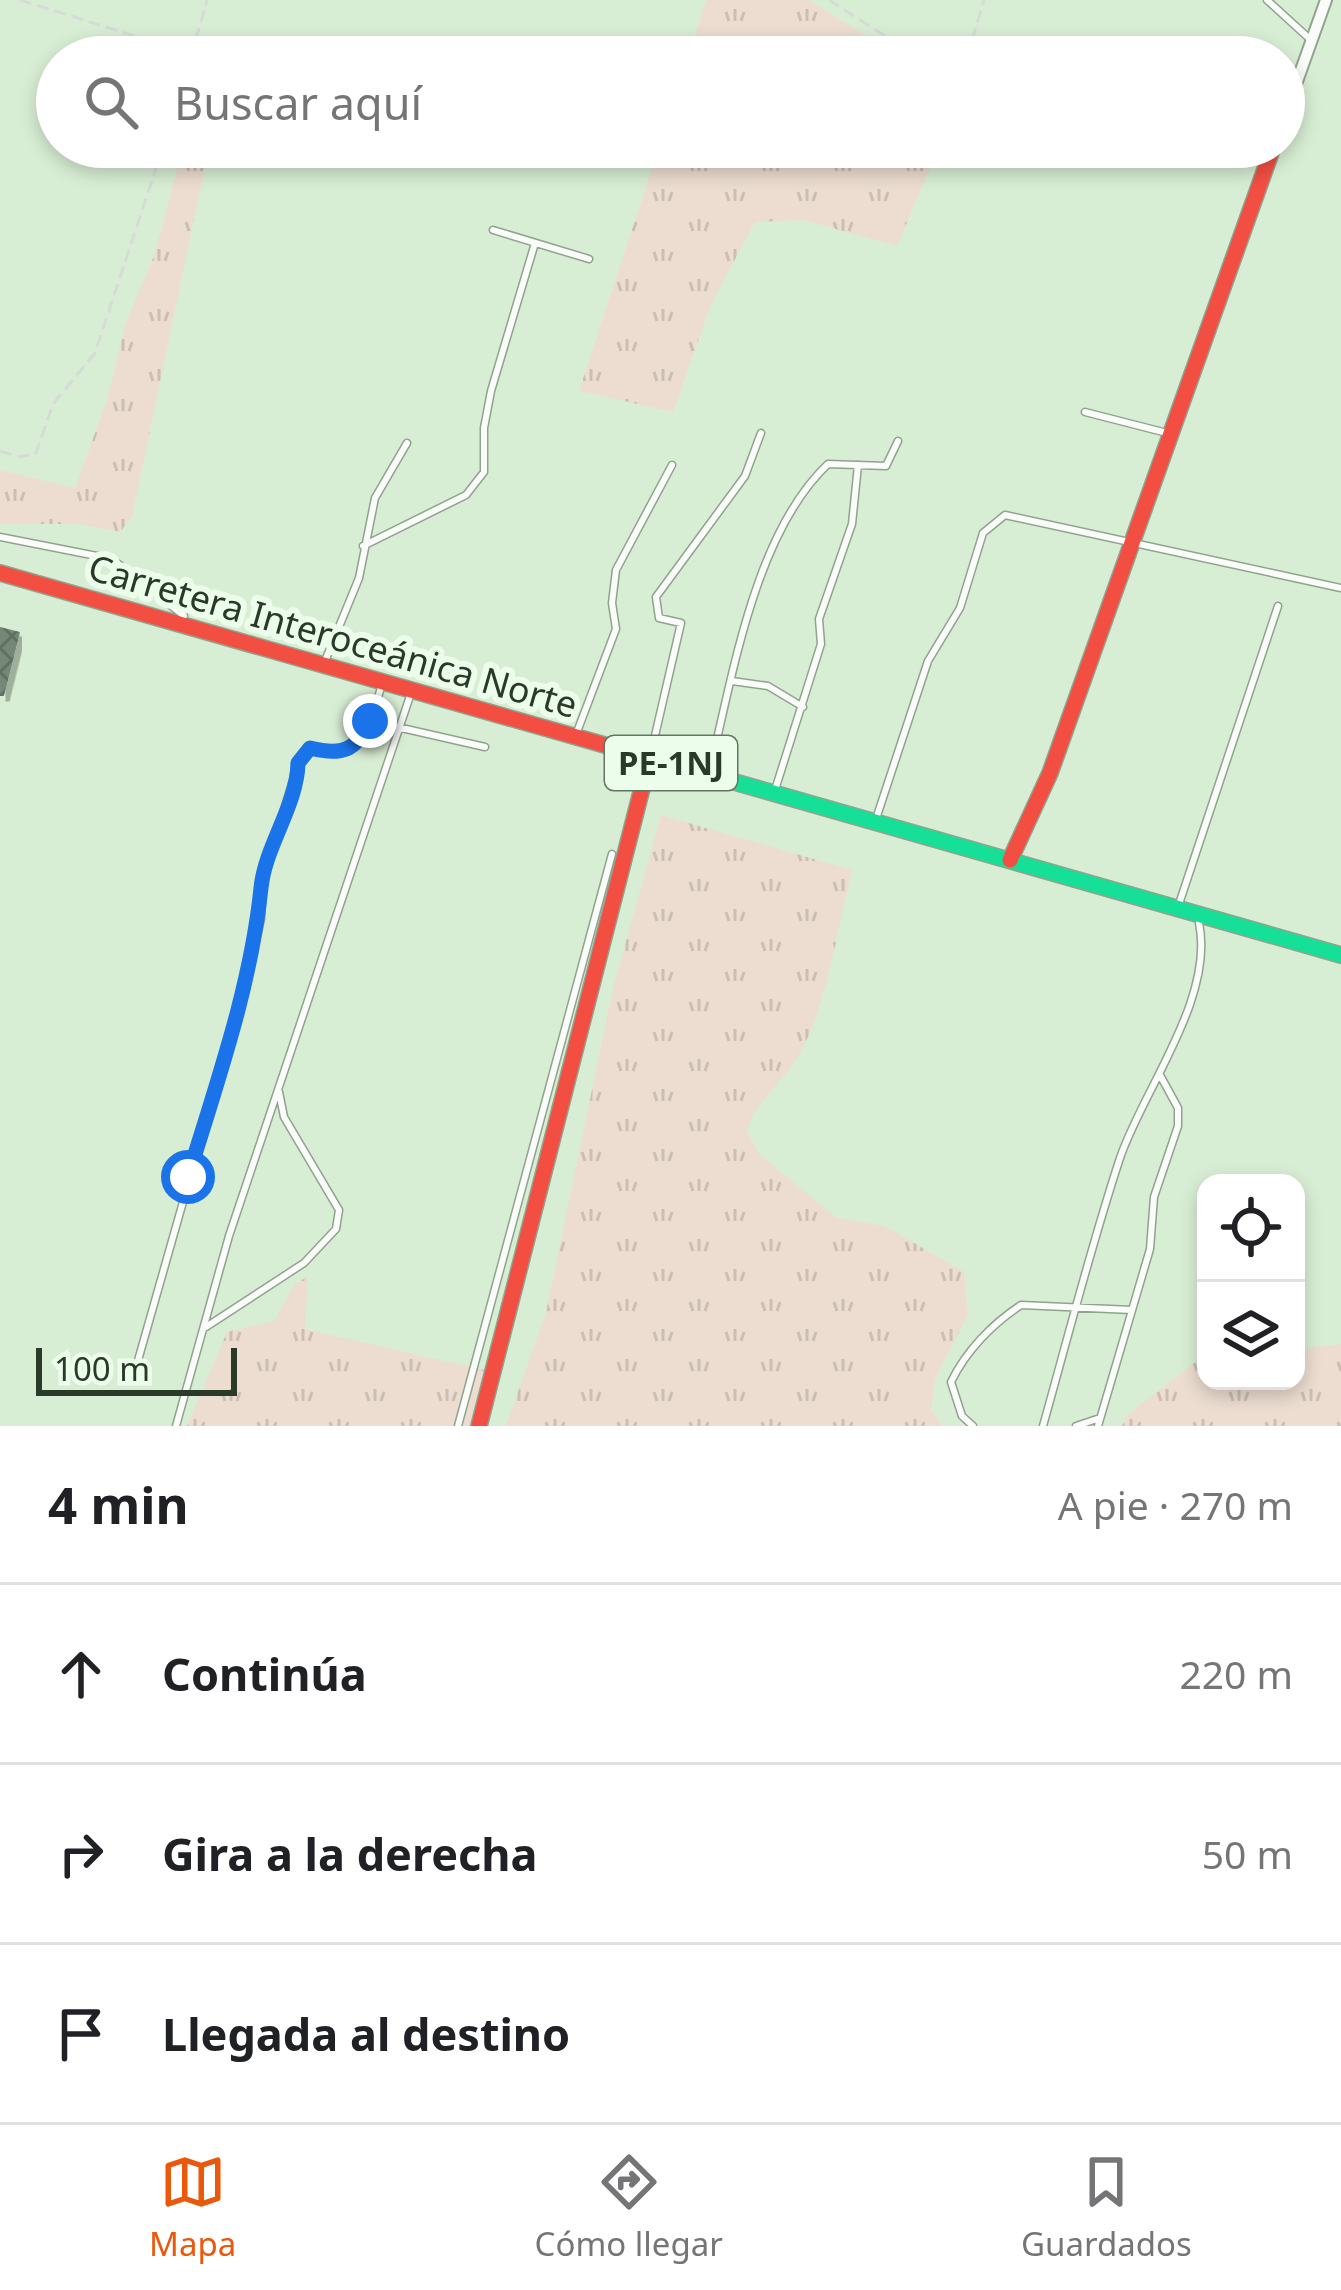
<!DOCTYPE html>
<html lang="es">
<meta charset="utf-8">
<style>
body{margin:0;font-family:"Noto Sans",sans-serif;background:#f2f2f2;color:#202124}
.controls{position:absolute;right:36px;bottom:36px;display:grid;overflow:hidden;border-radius:24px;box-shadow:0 6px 18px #0003}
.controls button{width:108px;height:108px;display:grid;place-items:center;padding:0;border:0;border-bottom:3px solid #e0e0e0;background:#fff;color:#202124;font:60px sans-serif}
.scale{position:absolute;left:36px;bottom:30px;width:201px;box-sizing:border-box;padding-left:12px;border:6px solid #2a3a28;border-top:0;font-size:33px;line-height:42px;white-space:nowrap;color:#2a3a28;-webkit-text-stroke:9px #edfdeb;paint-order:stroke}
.stop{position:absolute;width:36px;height:36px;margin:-27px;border:9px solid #1a73e8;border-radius:50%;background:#fff}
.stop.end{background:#1a73e8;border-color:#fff;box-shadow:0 3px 12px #0008}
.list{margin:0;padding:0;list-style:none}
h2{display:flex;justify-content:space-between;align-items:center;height:156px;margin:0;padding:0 48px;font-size:51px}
h2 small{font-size:39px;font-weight:400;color:#757577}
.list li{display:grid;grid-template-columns:78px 1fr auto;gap:36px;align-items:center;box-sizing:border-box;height:180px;padding:0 48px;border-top:3px solid #e0e0e0}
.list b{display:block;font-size:45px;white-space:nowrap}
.list em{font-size:39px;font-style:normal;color:#757577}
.icon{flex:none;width:66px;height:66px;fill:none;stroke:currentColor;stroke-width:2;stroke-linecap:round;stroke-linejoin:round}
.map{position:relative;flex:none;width:1341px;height:1426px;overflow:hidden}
.search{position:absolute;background:#fff;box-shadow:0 6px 18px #0003;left:36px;right:36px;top:36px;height:132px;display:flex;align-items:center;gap:30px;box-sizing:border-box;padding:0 42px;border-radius:66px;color:#757577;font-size:45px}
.sheet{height:696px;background:#fff}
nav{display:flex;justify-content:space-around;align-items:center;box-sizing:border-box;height:168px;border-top:3px solid #e0e0e0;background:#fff;font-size:33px;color:#757577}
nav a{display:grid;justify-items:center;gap:6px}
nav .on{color:#ea580c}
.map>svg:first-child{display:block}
.grass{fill:url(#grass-tufts)}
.building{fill:url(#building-cross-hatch);filter:url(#shadow)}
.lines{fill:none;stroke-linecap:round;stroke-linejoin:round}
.lane-casing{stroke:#91a28e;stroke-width:9}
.street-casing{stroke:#91a28e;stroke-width:14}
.fast-casing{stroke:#91a28e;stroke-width:18}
.jam-casing{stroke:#91a28e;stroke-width:18}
.path{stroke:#d5dcd5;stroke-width:3;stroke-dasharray:12 6;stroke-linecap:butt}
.lane{stroke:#f9fcf9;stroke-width:6}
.street{stroke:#f9fcf9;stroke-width:10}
.fast{stroke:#16e098;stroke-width:15}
.jam{stroke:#f24e42;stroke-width:15}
.route{stroke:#1a73e8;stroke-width:15}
.labels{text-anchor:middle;stroke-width:12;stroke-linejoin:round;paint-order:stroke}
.shield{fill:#edfdeb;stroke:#647462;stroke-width:3}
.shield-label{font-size:33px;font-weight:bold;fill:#2a3a28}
.street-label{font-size:36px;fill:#2a3a28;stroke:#edfdeb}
</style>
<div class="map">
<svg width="1341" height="1426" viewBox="0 0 1341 1426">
<defs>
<pattern id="grass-tufts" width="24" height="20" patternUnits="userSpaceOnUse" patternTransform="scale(3)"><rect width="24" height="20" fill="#ecddd0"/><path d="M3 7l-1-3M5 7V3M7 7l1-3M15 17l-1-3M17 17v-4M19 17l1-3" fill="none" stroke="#cbbeb3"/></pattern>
<pattern id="building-cross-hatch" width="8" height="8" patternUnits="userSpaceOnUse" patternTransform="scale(3)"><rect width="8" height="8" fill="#748878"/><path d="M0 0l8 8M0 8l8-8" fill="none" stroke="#5f7062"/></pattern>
<filter id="shadow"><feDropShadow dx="5.5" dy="5.5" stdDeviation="0" flood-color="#0004"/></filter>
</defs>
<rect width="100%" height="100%" fill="#d8eed4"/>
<!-- grass -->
<path class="grass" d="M706 0H809L901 57H688Z
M183 147H209L132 517 120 532 80 524H0V470L75 488 107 400 125 325 154 256Z
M659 147H939L897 246 803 220 755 222 711 304 673 412 579 391Z
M661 815 852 870C837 928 829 1000 800 1053 785 1082 755 1099 747 1131L759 1154 837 1218 885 1226 964 1272 968 1315 936 1376 931 1409 942 1426H506L546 1312 613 988Z
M308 1276 305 1329 489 1371 472 1426H187L227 1332 274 1321 294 1285Z
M1341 1344V1426H1122L1127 1415 1194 1363 1206 1361V1381H1296V1349Z"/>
<!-- building -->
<path class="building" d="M0 627 20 632 4 696H0Z"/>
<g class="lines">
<defs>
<path id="lane" d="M1267 0 1312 41
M493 230 589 259
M1085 412 1167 433
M0 537 112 559 184 616
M363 546 466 495 484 472V428L491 391 535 243
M325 661 359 578 375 498 407 443
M732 681 768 686 803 707
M371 721 485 747
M577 732 616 629 612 603 616 570 672 465
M651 753 681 623 659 618 656 597 745 476 761 433
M709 773C733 676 754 534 828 464L886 466 898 441
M775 790 821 644 819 619 852 524 858 465
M876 819 928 661 960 608 983 533 1005 515 1341 588
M1179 904 1278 606
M206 1327 304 1263 336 1229 339 1210 284 1117 279 1092
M135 1371 248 973 261 919 263 880 298 763 310 748 332 753 352 748 371 721 382 684
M176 1426 229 1236 411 693
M458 1426 612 854
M973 1426 962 1416 951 1382C966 1351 992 1324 1021 1305L1132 1310
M1043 1426C1068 1337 1091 1246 1120 1158 1143 1090 1215 998 1199 923
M1076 1426 1100 1418
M1098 1426 1150 1249 1154 1197 1178 1126V1108L1160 1075"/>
<path id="street" d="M1284 118 1326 0"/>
<path id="fast" d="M689 769 1341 955"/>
<path id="jam" d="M0 573 689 769
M1010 860 1050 773 1273 147
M479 1426 650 757"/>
</defs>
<!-- lane casing -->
<use href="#lane" class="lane-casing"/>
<!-- street casing -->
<use href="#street" class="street-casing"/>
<!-- fast casing -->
<use href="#fast" class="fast-casing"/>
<!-- jam casing -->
<use href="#jam" class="jam-casing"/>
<!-- path -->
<path class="path" d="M20 0 192 54
M829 0 918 57
M191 57 207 0
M967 57 984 0
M0 451 20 457 36 453 53 404 95 353 163 147"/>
<!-- lane -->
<use href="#lane" class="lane"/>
<!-- street -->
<use href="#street" class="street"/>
<!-- fast -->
<use href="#fast" class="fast"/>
<!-- jam -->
<use href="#jam" class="jam"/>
</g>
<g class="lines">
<!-- route -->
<path class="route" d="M188 1177C217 1082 251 986 261 888 265 846 297 806 298 763L310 748C342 756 356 751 370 721"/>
</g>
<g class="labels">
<!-- shield labels -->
<rect class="shield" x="605" y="736" width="132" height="54" rx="9"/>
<g class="shield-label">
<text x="671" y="775">PE-1NJ</text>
</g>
<!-- street labels -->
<g class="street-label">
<text transform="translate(333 636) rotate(16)" y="13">Carretera Interoceánica Norte</text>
</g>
</g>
</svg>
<div class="controls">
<button><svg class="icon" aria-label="locate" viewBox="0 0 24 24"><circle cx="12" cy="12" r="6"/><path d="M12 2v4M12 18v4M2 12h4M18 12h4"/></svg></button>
<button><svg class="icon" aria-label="layers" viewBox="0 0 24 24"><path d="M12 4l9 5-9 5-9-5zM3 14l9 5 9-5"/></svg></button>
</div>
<div class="scale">100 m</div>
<div class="stop" style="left:188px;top:1177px"></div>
<div class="stop end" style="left:370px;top:721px"></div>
<div class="search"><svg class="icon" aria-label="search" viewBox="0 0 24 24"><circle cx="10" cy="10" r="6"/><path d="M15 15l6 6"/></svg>Buscar aquí</div>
</div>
<section class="sheet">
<h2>4 min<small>A pie · 270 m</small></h2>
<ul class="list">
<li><svg class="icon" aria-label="ahead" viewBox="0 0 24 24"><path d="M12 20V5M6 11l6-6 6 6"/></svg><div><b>Continúa</b></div><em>220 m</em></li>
<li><svg class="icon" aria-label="right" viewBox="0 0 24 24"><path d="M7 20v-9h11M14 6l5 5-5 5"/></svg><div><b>Gira a la derecha</b></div><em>50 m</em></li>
<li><svg class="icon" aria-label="arrive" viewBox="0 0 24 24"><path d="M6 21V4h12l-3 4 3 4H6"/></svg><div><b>Llegada al destino</b></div></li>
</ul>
</section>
<nav>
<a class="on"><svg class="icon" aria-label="map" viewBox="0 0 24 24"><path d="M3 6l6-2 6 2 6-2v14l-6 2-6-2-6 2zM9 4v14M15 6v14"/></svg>Mapa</a>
<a><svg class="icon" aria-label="directions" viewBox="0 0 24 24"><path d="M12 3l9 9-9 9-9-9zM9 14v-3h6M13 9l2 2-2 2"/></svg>Cómo llegar</a>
<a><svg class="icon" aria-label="saved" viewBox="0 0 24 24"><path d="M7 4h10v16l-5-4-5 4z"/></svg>Guardados</a>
</nav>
